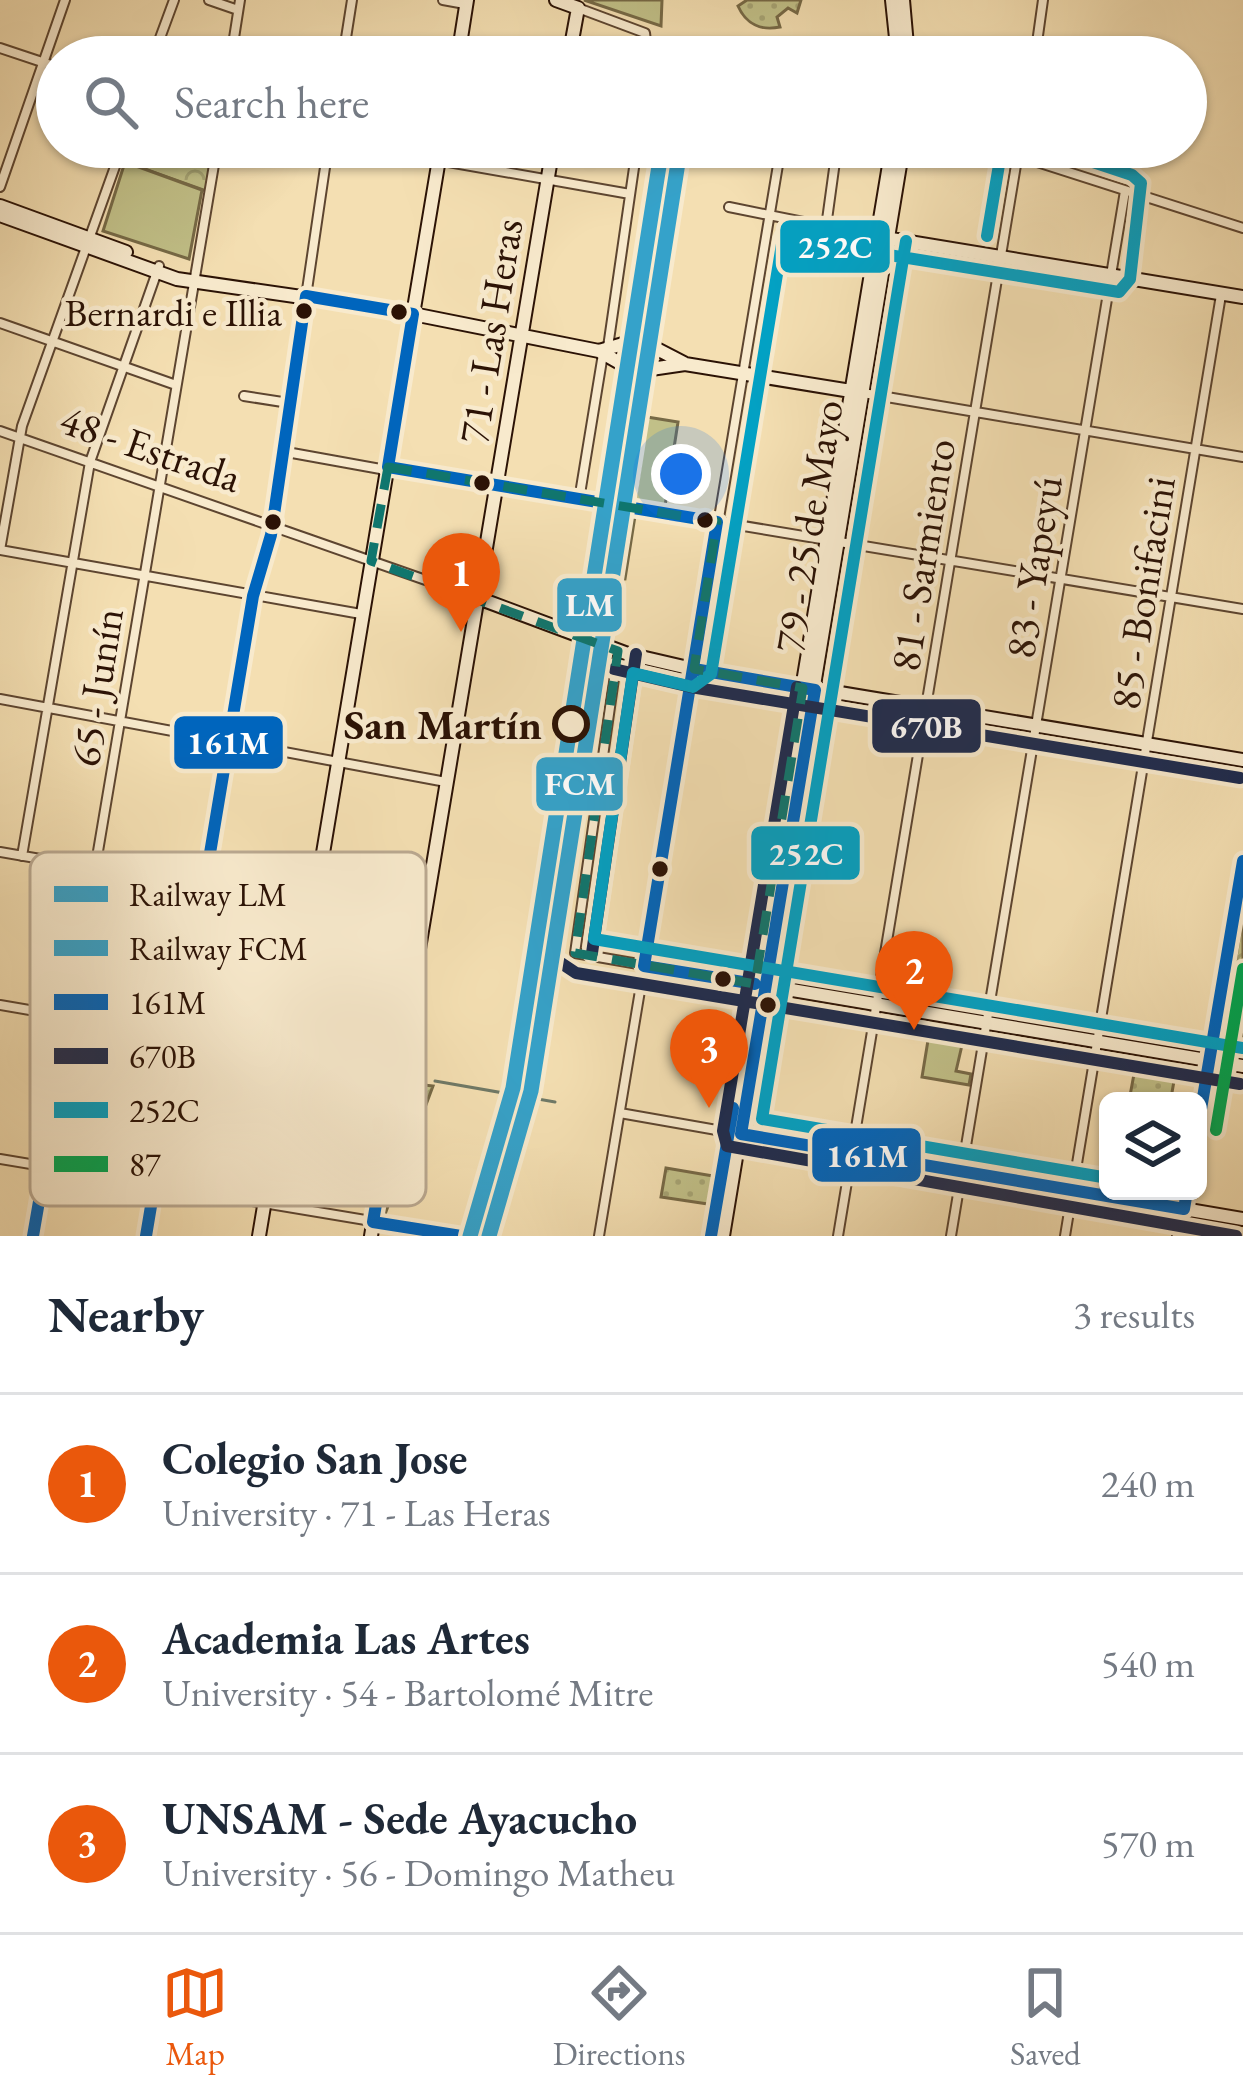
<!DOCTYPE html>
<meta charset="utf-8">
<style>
body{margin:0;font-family:"EB Garamond",serif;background:#f2f2f3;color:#1f2937}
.controls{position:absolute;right:36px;bottom:36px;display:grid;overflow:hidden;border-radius:18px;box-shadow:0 3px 9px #0004}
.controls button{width:108px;height:108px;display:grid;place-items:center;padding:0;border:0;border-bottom:3px solid #e0e1e3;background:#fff;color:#1f2937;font:60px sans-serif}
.you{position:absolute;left:681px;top:474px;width:42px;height:42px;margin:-30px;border:9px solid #fff;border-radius:50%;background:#1a73e8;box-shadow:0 0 0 18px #1a73e833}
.badge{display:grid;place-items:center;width:78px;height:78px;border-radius:50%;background:#ea580c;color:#fff;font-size:39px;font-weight:700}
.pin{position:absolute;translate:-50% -99px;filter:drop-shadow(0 3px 6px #0008)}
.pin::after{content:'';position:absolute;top:63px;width:42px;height:36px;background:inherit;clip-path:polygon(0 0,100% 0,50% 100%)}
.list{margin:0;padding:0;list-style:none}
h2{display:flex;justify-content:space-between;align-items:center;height:156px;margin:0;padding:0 48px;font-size:51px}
h2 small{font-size:39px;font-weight:400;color:#747a83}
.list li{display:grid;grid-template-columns:78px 1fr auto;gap:36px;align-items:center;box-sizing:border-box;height:180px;padding:0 48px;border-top:3px solid #e0e1e3}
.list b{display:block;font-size:45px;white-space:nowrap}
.list p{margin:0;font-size:39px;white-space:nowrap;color:#747a83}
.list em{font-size:39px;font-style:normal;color:#747a83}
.icon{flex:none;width:66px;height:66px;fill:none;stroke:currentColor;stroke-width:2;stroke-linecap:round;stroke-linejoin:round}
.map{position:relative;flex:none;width:1243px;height:1236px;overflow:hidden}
.search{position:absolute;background:#fff;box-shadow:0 3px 9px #0004;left:36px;right:36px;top:36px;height:132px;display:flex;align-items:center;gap:30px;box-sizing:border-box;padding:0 42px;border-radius:66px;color:#747a83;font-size:45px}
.sheet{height:696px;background:#fff}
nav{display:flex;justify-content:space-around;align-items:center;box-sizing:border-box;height:168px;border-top:3px solid #e0e1e3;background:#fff;font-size:33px;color:#747a83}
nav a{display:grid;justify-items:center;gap:6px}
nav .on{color:#ea580c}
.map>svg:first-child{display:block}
.grass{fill:url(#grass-dots);stroke:#766946;stroke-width:3}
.forest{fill:url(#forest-crowns);stroke:#766946;stroke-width:3}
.pitch{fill:#c1c088;stroke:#766946;stroke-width:3}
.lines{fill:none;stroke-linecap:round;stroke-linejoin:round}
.stream{stroke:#6f7967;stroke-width:3}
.secondary-tunnel{stroke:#d6c098;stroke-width:12;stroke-dasharray:12 6;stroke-linecap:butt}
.street-casing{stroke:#5d4530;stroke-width:12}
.secondary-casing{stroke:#2b1205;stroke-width:16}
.street{stroke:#f8eacd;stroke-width:8}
.secondary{stroke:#f8eacd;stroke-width:12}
.bus-1-casing{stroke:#f8eacd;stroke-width:21}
.bus-2-casing{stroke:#f8eacd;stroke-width:21}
.bus-3-casing{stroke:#f8eacd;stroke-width:21}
.bus-4-casing{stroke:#f8eacd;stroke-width:21}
.bus-1{stroke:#0065bd;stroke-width:12}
.bus-2{stroke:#1d2b4f;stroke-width:12}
.bus-3{stroke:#02a1c4;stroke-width:12}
.bus-4{stroke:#00a651;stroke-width:12}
.rail-1-casing{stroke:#f8eacd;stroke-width:24}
.rail-2-casing{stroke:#f8eacd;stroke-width:24}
.rail-1{stroke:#35a2ca;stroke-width:15}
.rail-2{stroke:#35a2ca;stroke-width:15}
.marked{fill:none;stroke:#0f766e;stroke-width:9;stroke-dasharray:24 15;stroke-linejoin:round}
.bus-dot{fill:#2b1205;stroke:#f8eacd;stroke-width:4.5}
.stop-dot{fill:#f8eacd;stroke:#2b1205;stroke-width:6}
.labels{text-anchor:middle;stroke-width:9;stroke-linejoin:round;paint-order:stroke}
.bus-label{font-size:39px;fill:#2b1205;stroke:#f8eacd;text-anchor:end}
.street-label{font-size:42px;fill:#2b1205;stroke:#f8eacd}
.stop-label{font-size:42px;font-weight:bold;fill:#2b1205;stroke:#f8eacd;text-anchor:end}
.key{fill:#f8eacd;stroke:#baa991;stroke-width:3}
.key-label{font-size:33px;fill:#2b1205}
.line-badge{stroke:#f8eacd;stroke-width:4.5}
.badge-label{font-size:33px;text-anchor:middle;font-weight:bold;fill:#fff}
</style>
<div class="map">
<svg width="1243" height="1236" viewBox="0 0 1243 1236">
<defs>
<pattern id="grass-dots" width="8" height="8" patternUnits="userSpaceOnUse" patternTransform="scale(3)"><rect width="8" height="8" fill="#c1c088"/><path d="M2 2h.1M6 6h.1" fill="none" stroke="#a6a474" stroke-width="1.8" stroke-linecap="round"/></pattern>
<pattern id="forest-crowns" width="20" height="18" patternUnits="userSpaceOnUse" patternTransform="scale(3)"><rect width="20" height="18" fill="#c1c088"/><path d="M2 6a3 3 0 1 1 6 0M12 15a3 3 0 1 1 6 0" fill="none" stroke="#a6a474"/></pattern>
</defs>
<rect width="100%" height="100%" fill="#f4dfb2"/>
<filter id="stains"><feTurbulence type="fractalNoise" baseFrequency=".00167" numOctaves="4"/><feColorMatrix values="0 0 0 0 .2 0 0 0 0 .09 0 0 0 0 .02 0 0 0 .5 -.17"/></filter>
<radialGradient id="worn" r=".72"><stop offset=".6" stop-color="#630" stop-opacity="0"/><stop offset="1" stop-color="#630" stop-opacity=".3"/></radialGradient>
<!-- grass -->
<path class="grass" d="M747 0H801L797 13 788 8 777 17 780 27C761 31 746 24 738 6Z
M688 147H723L720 165 685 160Z
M1137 1058 1177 1064 1171 1098 1129 1101Z
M666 1168 713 1176 708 1204 661 1197Z"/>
<!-- forest -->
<path class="forest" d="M130 147H213L206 191 125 162Z
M612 512 635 516 625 579 613 578 604 633 592 630Z
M1242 921H1243V1057L1220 1054Z
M407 1083 433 1086 384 1217Z"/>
<!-- pitch -->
<path class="pitch" d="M584 0H662L661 26Z
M125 162 202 190 189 259 103 231Z
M647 417 678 422 665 506 635 501Z
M931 1022 966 1028 956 1071 971 1074 969 1085 922 1077Z"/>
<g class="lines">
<!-- stream -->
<path class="stream" d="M435 1081 555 1102"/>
<!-- secondary-tunnel -->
<path class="secondary-tunnel" d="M623 344 655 348
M620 363 651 369"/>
<defs>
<path id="street" d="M209 0 238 10
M443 0 465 4
M578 8 645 33 648 57
M0 48 57 67
M711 56 714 57
M153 57 174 0
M231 57 240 0
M343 57 352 0
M1035 57 1043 0
M122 147 22 426 0 550 361 614
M363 147 630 194
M990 147 1243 228
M0 187 65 0
M729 207 878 237
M826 227 837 147
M0 323 176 385
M608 347 637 147
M863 393 1243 457
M244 396 289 403
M0 431 477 598
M281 451 386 470
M388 467 1243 609
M579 500 603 354
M618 651 575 953 753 984
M0 699 446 782
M0 852 422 925
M22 856 90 462 159 266
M0 1005 398 1073
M620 1113 728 1132
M0 1159 461 1236
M33 1236 217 147
M146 1236 253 596 271 535 328 147
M599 1236 781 147
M838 1236 1019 147
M951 1236 1125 191
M1065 1236 1221 295"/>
<path id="secondary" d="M556 0 578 8 569 57
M892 0 898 57
M903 0 908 57
M458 57 467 0
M0 206 126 252
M0 215 177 279 398 311 599 351 620 363
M885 238 1243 297
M655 348 684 363
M599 351 623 344
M651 369 685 364 857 392
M478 598 628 654 684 667 1243 760
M762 985 1243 1066
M1198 1127 1243 861
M737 1133 1243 1219
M259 1236 441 147
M371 1236 553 147
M711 1236 892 147
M723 1236 903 147
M1179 1236 1187 1191"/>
</defs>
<!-- street casing -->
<use href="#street" class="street-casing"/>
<!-- secondary casing -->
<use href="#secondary" class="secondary-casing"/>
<!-- street -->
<use href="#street" class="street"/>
<!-- secondary -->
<use href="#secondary" class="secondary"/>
<defs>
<path id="bus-1" d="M694 669 815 690 741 1134 1184 1209 1187 1191
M644 966 755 984
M1198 1127 1243 861
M33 1236 71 1017 398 1073 373 1222 461 1236
M146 1236 253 596 271 535 306 296 413 314 388 467 717 522 644 966
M711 1236 733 1108"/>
<path id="bus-2" d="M614 669 691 687 1240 778
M797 687 723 1131 727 1146 1236 1236
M592 953 636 654
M561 963 576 973 1240 1084"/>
<path id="bus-3" d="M1048 147 1132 175 1141 183 1130 279 1119 292 783 238 711 674 693 687 633 673 594 939 1243 1048
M987 236 1002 147
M906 241 762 1119 1108 1178"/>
<path id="bus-4" d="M1216 1130 1243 969"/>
</defs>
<!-- bus-1 casing -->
<use href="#bus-1" class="bus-1-casing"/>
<!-- bus-2 casing -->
<use href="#bus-2" class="bus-2-casing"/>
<!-- bus-3 casing -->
<use href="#bus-3" class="bus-3-casing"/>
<!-- bus-4 casing -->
<use href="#bus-4" class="bus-4-casing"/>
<!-- bus-1 -->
<use href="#bus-1" class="bus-1"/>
<!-- bus-2 -->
<use href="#bus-2" class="bus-2"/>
<!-- bus-3 -->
<use href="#bus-3" class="bus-3"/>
<!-- bus-4 -->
<use href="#bus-4" class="bus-4"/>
<defs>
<path id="rail-1" d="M470 1236 513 1088 662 147"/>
<path id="rail-2" d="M489 1236 531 1091 680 150"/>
</defs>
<!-- rail-1 casing -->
<use href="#rail-1" class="rail-1-casing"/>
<!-- rail-2 casing -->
<use href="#rail-2" class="rail-2-casing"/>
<!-- rail-1 -->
<use href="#rail-1" class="rail-1"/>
<!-- rail-2 -->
<use href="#rail-2" class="rail-2"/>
</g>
<!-- marked area -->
<path class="marked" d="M388 467 717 522 694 669 803 688 755 984 575 953 618 651 371 561Z"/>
<!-- markers -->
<g class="bus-dot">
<circle cx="304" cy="311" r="10"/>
<circle cx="399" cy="312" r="10"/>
<circle cx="482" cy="483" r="10"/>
<circle cx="705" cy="520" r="10"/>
<circle cx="273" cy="522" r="10"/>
<circle cx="660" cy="869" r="10"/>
<circle cx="723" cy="979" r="10"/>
<circle cx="768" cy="1005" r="10"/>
</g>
<circle class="stop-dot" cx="571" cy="724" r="16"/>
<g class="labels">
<!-- bus labels -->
<g class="bus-label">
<text x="282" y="326">Bernardi e Illia</text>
</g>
<!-- street labels -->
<g class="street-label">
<text transform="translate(490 331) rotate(-81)" y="15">71 - Las Heras</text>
<text transform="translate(151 448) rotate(19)" y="15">48 - Estrada</text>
<text transform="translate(808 526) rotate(-81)" y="15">79 - 25 de Mayo</text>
<text transform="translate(922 555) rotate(-81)" y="15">81 - Sarmiento</text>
<text transform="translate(1033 567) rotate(-81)" y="15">83 - Yapeyú</text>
<text transform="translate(1142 593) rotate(-81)" y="15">85 - Bonifacini</text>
<text transform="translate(96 687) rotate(-81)" y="15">65 - Junín</text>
</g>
<!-- stop labels -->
<g class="stop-label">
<text x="542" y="739">San Martín</text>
</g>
</g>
<!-- legend -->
<rect x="30" y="852" width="396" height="354" rx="18" class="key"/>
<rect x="54" y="886" width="54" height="16" fill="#35a2ca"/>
<rect x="54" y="940" width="54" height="16" fill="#35a2ca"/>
<rect x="54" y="994" width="54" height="16" fill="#0065bd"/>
<rect x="54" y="1048" width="54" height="16" fill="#1d2b4f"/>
<rect x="54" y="1102" width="54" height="16" fill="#02a1c4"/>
<rect x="54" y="1156" width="54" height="16" fill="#00a651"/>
<g class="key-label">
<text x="129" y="906">Railway LM</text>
<text x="129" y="960">Railway FCM</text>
<text x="129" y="1014">161M</text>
<text x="129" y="1068">670B</text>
<text x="129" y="1122">252C</text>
<text x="129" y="1176">87</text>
</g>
<g class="line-badge">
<rect x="778" y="218" width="114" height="57" rx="12" fill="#02a1c4"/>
<rect x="555" y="576" width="69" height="58" rx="12" fill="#35a2ca"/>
<rect x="870" y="697" width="113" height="58" rx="12" fill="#1d2b4f"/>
<rect x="172" y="714" width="113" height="57" rx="12" fill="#0065bd"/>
<rect x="534" y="755" width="91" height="58" rx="12" fill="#35a2ca"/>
<rect x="749" y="824" width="113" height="58" rx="12" fill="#02a1c4"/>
<rect x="810" y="1126" width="113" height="58" rx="12" fill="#0065bd"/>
</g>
<g class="badge-label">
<text x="835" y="258">252C</text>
<text x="590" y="616">LM</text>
<text x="926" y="738">670B</text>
<text x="228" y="754">161M</text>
<text x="580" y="795">FCM</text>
<text x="806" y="865">252C</text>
<text x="867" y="1167">161M</text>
</g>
<rect width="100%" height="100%" filter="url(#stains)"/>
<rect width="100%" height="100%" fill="url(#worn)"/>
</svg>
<div class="controls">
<button><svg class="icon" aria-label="layers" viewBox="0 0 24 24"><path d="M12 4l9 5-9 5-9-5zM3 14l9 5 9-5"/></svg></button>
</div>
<div class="you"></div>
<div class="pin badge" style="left:461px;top:632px">1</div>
<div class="pin badge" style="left:914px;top:1030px">2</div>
<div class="pin badge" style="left:709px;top:1108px">3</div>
<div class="search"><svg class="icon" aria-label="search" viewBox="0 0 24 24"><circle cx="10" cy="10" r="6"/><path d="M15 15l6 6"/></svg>Search here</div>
</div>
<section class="sheet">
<h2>Nearby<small>3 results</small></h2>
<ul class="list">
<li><span class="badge">1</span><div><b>Colegio San Jose</b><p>University · 71 - Las Heras</p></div><em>240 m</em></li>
<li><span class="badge">2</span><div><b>Academia Las Artes</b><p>University · 54 - Bartolomé Mitre</p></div><em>540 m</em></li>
<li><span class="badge">3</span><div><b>UNSAM - Sede Ayacucho</b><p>University · 56 - Domingo Matheu</p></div><em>570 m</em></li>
</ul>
</section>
<nav>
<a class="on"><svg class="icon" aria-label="map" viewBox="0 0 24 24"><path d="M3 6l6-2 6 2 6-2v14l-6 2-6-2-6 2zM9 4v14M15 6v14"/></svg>Map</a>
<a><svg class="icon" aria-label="directions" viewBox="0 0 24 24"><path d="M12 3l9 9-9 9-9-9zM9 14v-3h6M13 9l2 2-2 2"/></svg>Directions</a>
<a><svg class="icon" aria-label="saved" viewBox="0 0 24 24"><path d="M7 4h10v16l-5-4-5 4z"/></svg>Saved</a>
</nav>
